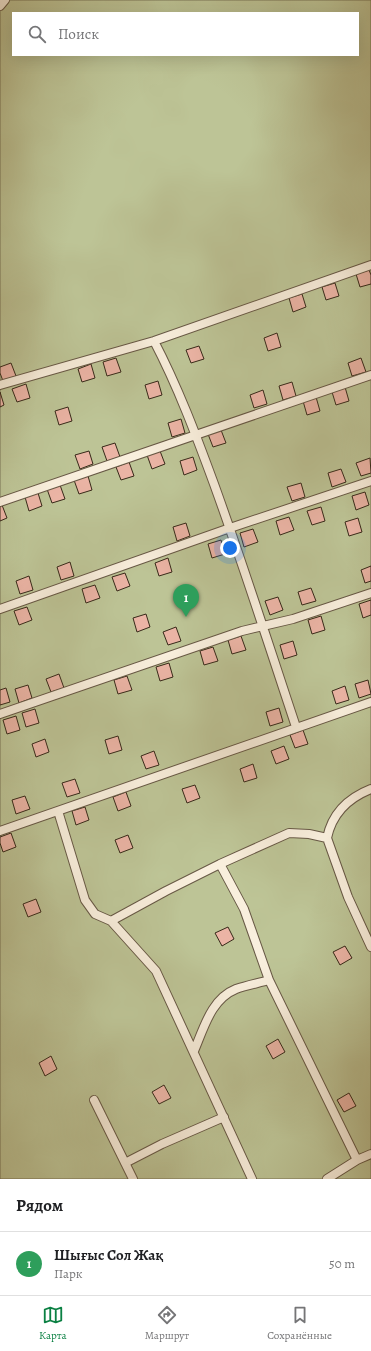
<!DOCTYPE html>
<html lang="ru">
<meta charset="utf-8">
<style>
body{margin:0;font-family:Alegreya,serif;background:#f2f2f2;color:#202124}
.you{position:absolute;left:230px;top:548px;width:14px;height:14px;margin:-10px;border:3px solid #fff;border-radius:50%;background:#1a73e8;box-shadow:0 0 0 6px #1a73e833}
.badge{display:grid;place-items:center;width:26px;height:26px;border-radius:50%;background:#0b8043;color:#fff;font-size:13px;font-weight:700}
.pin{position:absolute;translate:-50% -33px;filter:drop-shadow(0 1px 2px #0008)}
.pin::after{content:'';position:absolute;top:21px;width:14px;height:12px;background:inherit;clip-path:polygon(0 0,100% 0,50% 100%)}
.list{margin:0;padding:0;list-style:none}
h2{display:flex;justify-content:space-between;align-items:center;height:52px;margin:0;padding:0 16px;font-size:17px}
h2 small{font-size:13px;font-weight:400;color:#757577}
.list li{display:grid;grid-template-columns:26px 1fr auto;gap:12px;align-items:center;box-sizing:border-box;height:64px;padding:0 16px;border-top:1px solid #e0e0e0}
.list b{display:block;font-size:15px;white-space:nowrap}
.list p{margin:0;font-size:13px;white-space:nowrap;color:#757577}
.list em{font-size:13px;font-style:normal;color:#757577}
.icon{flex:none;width:22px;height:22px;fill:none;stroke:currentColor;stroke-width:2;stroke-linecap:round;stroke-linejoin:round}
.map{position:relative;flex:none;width:371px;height:1179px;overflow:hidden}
.search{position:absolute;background:#fff;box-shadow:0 4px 16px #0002;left:12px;right:12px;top:12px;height:44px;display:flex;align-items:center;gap:10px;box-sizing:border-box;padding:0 14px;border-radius:0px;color:#757577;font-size:15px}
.sheet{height:116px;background:#fff}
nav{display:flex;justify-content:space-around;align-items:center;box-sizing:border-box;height:56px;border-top:1px solid #e0e0e0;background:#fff;font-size:11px;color:#757577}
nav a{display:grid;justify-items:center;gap:2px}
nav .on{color:#0b8043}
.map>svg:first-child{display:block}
.green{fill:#bdc496;stroke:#7a7658;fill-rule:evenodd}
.building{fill:#ebb4a5;stroke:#372919}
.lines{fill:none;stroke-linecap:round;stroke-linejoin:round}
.minor-casing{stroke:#675845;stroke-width:10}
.minor{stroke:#f9efdd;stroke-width:8}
</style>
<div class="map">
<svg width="371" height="1179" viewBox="0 0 371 1179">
<rect width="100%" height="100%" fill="#f6e6ca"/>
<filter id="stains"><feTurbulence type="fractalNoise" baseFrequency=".005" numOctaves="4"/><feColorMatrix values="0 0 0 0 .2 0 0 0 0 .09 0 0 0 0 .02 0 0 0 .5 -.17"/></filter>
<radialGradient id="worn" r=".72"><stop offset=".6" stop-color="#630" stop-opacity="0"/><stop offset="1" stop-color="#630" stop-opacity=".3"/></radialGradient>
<!-- green -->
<path class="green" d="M0 0H371V1179H0ZM13 13H358V55H13Z"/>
<!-- building -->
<path class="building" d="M369 270 371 275V284L360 287 356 274Z
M335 283 339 296 326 300 322 287Z
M302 294 306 307 293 312 289 298Z
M277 333 281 347 268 351 264 338Z
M199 346 204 359 191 363 186 350Z
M116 358 121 372 107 376 103 362Z
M361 358 366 372 352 376 348 363Z
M11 363 16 376 3 381 0 373V367Z
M91 364 95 378 82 382 78 369Z
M158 381 162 395 149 399 145 385Z
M292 382 296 396 283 400 279 386Z
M26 384 30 398 17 402 12 389Z
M345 387 349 401 336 405 332 392Z
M263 390 267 404 254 408 250 395Z
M0 392 4 405 0 407Z
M316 397 320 411 307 415 303 401Z
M68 407 72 421 59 425 55 411Z
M181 419 185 433 172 437 168 423Z
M221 430 226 443 213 447 208 434Z
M115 443 120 457 107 461 102 447Z
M89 451 93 464 80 469 75 455Z
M160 451 165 464 152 469 147 455Z
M193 457 197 470 184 475 180 461Z
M370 458 371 473 361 476 356 463Z
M129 462 134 476 121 480 116 467Z
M341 469 346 482 332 487 328 473Z
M88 476 92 490 79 494 74 480Z
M301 483 305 497 292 501 287 487Z
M60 485 65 499 52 503 47 489Z
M365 492 369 505 356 510 352 496Z
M38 493 42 506 29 511 25 497Z
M2 505 7 518 0 521V506Z
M321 507 325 521 312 525 307 511Z
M289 517 294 530 280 535 276 521Z
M358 518 362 532 349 536 345 522Z
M186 523 190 536 177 541 173 527Z
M253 529 258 542 244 547 240 533Z
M221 540 225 554 212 558 208 544Z
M168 558 172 572 159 576 155 563Z
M70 562 74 576 61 580 57 567Z
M371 566V581L365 583 361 570Z
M125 573 130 586 117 591 112 577Z
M29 576 33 590 20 594 16 581Z
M95 585 100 598 86 603 82 589Z
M311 588 316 601 302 605 298 592Z
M278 597 283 610 270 615 265 601Z
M371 600V615L363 618 359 604Z
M27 607 32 620 19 625 14 611Z
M146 614 150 627 137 632 133 618Z
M321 616 325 630 312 634 308 620Z
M176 627 181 641 168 645 163 632Z
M241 636 246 650 232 654 228 640Z
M293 641 297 655 284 659 280 645Z
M213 647 218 661 204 665 200 651Z
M169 663 173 677 160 681 156 667Z
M59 674 64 688 51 692 46 679Z
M127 676 132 690 118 694 114 680Z
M368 680 371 694 359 698 355 684Z
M28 685 32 698 19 703 15 689Z
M345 686 349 700 336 704 332 691Z
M6 688 10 702 0 705V690Z
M279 708 283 722 270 726 266 712Z
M35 709 39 723 26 727 22 713Z
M16 716 20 730 7 734 3 720Z
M303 730 308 744 295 748 290 735Z
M118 736 122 750 109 754 105 740Z
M45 739 49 752 36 757 32 744Z
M284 746 289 759 276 764 271 751Z
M154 751 159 765 146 769 141 756Z
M253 764 257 778 244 782 240 769Z
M75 779 80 793 67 797 62 783Z
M195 785 200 798 187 803 182 789Z
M126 792 131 806 118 811 113 797Z
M25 796 30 809 16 814 12 800Z
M85 807 89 820 76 825 72 811Z
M11 833 16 847 3 852 0 843V837Z
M128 835 133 848 120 853 115 840Z
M36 899 41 912 28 917 23 904Z
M228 927 234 939 222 946 215 933Z
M345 946 352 958 340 965 333 952Z
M278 1039 285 1052 273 1059 266 1046Z
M51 1056 57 1069 45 1076 39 1063Z
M164 1085 171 1098 159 1104 152 1092Z
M349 1093 356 1106 344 1112 337 1100Z"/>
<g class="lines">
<defs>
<path id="minor" d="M0 6 5 0
M154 341C178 387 196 435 214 484 243 564 269 646 296 727
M0 385 154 341 371 265
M0 502 371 375
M0 609 230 528 371 481
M0 714 242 631 293 619 371 593
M58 811 85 900 95 914 111 921 156 971 252 1179
M0 831 371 702
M327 838C332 814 348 798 371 789
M220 864 244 909 269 980
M111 921 166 891 220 864 289 833 309 834 327 838 348 897 371 947
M194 1051C204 1028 211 999 236 989 247 985 259 983 269 980L357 1160 371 1154
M94 1100 133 1179
M125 1163 162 1144 224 1117
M327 1179 357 1160"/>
</defs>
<!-- minor casing -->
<use href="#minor" class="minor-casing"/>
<!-- minor -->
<use href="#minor" class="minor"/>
</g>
<rect width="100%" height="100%" filter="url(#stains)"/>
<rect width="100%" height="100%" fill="url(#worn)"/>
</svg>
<div class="you"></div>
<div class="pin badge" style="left:186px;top:617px;background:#2e9e5b">1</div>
<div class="search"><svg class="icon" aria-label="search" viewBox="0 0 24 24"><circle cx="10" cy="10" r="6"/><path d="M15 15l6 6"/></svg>Поиск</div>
</div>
<section class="sheet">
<h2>Рядом<small></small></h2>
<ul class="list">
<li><span class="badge" style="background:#2e9e5b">1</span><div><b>Шығыс Сол Жақ</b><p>Парк</p></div><em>50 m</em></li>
</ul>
</section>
<nav>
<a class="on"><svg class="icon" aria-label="map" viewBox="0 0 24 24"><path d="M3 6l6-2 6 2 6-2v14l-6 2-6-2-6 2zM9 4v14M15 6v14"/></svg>Карта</a>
<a><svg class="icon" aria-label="directions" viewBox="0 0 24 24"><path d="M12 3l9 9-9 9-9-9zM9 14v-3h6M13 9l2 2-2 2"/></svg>Маршрут</a>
<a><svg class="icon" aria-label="saved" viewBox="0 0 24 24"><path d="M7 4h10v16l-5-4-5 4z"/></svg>Сохранённые</a>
</nav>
